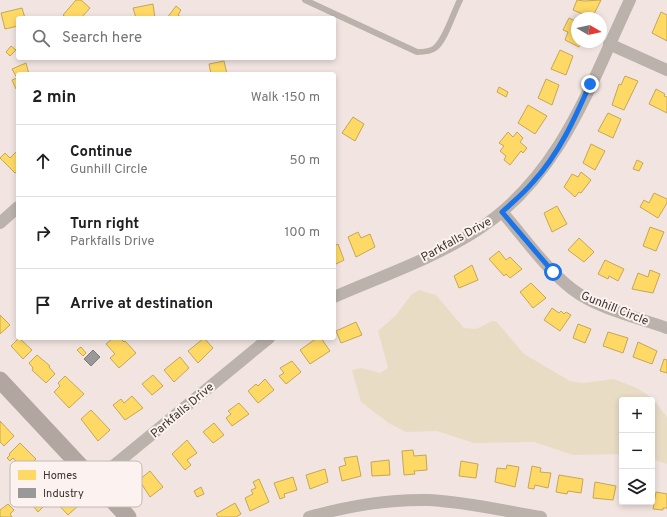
<!DOCTYPE html>
<meta charset="utf-8">
<style>
body{margin:0;font-family:Overpass,sans-serif;background:#f2f2f2;color:#202124}
.controls{position:absolute;right:12px;bottom:12px;display:grid;overflow:hidden;border-radius:4px;box-shadow:0 2px 6px #0003}
.controls button{width:36px;height:36px;display:grid;place-items:center;padding:0;border:0;border-bottom:1px solid #e0e0e0;background:#fff;color:#202124;font:20px sans-serif}
.compass{position:absolute;left:571px;top:12px;width:36px;height:36px;border-radius:50%;background:#fff;box-shadow:0 2px 6px #0003;rotate:99deg}
.stop{position:absolute;width:12px;height:12px;margin:-9px;border:3px solid #1a73e8;border-radius:50%;background:#fff}
.stop.end{background:#1a73e8;border-color:#fff;box-shadow:0 1px 4px #0008}
.list{margin:0;padding:0;list-style:none}
h2{display:flex;justify-content:space-between;align-items:center;height:52px;margin:0;padding:0 16px;font-size:17px}
h2 small{font-size:13px;font-weight:400;color:#757577}
.list li{display:grid;grid-template-columns:26px 1fr auto;gap:12px;align-items:center;box-sizing:border-box;height:72px;padding:0 16px;border-top:1px solid #e0e0e0}
.list b{display:block;font-size:15px;white-space:nowrap}
.list p{margin:0;font-size:13px;white-space:nowrap;color:#757577}
.list em{font-size:13px;font-style:normal;color:#757577}
.icon{flex:none;width:22px;height:22px;fill:none;stroke:currentColor;stroke-width:2;stroke-linecap:round;stroke-linejoin:round}
.map{position:relative;flex:none;width:667px;height:517px;overflow:hidden}
.search{position:absolute;background:#fff;box-shadow:0 2px 6px #0003;left:16px;top:16px;width:320px;height:44px;display:flex;align-items:center;gap:10px;box-sizing:border-box;padding:0 14px;border-radius:4px;color:#757577;font-size:15px}
.panel{position:absolute;background:#fff;box-shadow:0 2px 6px #0003;left:16px;top:72px;width:320px;height:268px;border-radius:4px}
.map>svg:first-child{display:block}
.green{fill:#e9dcc5}
.homes{fill:#ffd966;stroke:#c4a756}
.industry{fill:#999;stroke:#7d7a79}
.lines{fill:none;stroke-linecap:round;stroke-linejoin:round}
.lane{stroke:#bab2ab;stroke-width:6}
.street{stroke:#bab2ab;stroke-width:12}
.secondary{stroke:#b1a7a0;stroke-width:17}
.route{stroke:#1a73e8;stroke-width:5}
.labels{text-anchor:middle;stroke-width:4;stroke-linejoin:round;paint-order:stroke}
.street-label{font-size:12px;fill:#3c322f;stroke:#fcf2ef}
.key{fill:#fcf2ef;stroke:#c2b8b5;stroke-width:1}
.key-label{font-size:11px;fill:#3c322f}
</style>
<div class="map">
<svg width="667" height="517" viewBox="0 0 667 517">
<rect width="100%" height="100%" fill="#f2e5e1"/>
<!-- green -->
<path class="green" d="M419 290 436 295 464 328 476 329 492 321 497 322 524 354 570 381 583 383 614 379 637 388 652 398 667 417V464L652 459V400H622V454L573 455 534 442 474 443 437 431 406 432 390 424 361 402 352 370 362 368 380 373 388 368 378 331 395 316 412 294Z"/>
<!-- homes -->
<path class="homes" d="M76 0H81L90 8 81 18H67L63 15Z
M577 0 584 1 601 0 592 18 573 10Z
M153 4 155 18H136L133 8Z
M176 6 181 10 178 15 182 18H167Z
M22 8 25 18H18V26L5 29 1 13Z
M661 12 667 15V41L652 33Z
M569 18 577 22V42H582L579 47 565 40 568 32 563 30Z
M11 46 16 50 10 56 6 52Z
M560 50 573 56 566 75 551 69Z
M224 61 227 74H211L209 64Z
M26 63 29 74H18V88L16 89 12 80 17 78 12 69Z
M625 76 638 81 624 110 612 105 619 84 621 85Z
M546 79 559 85 552 105 538 98Z
M499 87 508 92 506 97 497 92Z
M656 89 665 94 664 96 667 97V113L649 104Z
M528 105 547 116 535 134 518 123Z
M608 113 621 119 613 138 598 131Z
M353 117 364 124 355 141 342 133Z
M508 132 513 137 517 132 523 138 520 142 527 148 523 153 521 151 510 165 504 160 506 156 500 151 504 146 499 143Z
M591 144 605 151 595 170 583 163Z
M18 150V171L15 173 0 158 5 153 10 158Z
M637 160 643 163 639 171 633 169Z
M581 172 591 180 581 193 579 192 575 197 564 187 572 174 578 177Z
M654 193 667 199V203L658 218 640 207 644 200 649 203Z
M557 206 567 224 552 232 544 213Z
M650 227 664 232 656 251 643 246Z
M358 232 361 238 370 234 375 247 356 257 348 237Z
M579 238 594 252 584 262 568 250Z
M338 244 344 260 334 265V246Z
M499 251 506 260 510 257 522 269 510 278 506 274 504 276 489 259Z
M605 260 624 269 618 281 609 276 608 279 598 274Z
M472 265 478 280 459 288 454 276Z
M650 270 660 274 653 293 632 289 638 273 648 277Z
M531 283 546 298 533 308 520 292Z
M552 308 559 313 561 311 564 314 566 312 571 315 560 331 544 320Z
M0 315 10 325 0 334Z
M356 322 362 335 341 343 336 331Z
M578 324 591 329 585 343 573 338Z
M608 332 628 338 623 353 603 346Z
M19 338 32 350 23 359 11 346Z
M113 338H120L124 342 125 341 136 353 119 368 110 358 115 354 106 344Z
M204 338 213 348 198 363 188 351Z
M317 338H321L330 351 310 364 300 350Z
M638 342 657 351 652 364 633 357Z
M81 347 86 353 83 356 77 350Z
M37 355 50 366 49 367 55 374 46 383 32 370 33 368 29 363Z
M180 357 189 368 174 382 164 370Z
M664 359 667 360V373L660 371Z
M292 361 301 372 286 384 279 376 284 373 280 368Z
M153 375 163 386 152 395 142 384Z
M65 376 84 394 69 408 54 392 60 386 58 383Z
M265 379 274 390 258 403 248 391 256 384 258 386Z
M132 396 143 408 125 420 113 405 121 399 124 403Z
M239 403 249 414 232 426 226 418 231 414 228 411Z
M91 410 110 430 98 441 81 419Z
M0 421 14 436 4 446 0 442Z
M214 423 224 435 213 443 203 432Z
M187 440 197 453 187 460 191 465 185 470 172 454Z
M20 443 36 459 24 470 13 458 10 461 7 458 10 455 9 454Z
M413 450 414 456 426 455 427 470 414 471 415 474 404 475 402 451Z
M357 456 361 476 342 481 339 467 346 465 344 458Z
M389 460 390 475 372 476 371 462Z
M461 461 478 464 476 478 459 476Z
M507 465 519 467 515 487 495 482 497 468 506 469Z
M532 466 541 468 540 472 551 473 548 488 535 485 534 489 528 488Z
M325 469 328 482 310 489 306 475Z
M150 471 163 487 150 497 139 480Z
M559 475 583 479 581 493 568 491 567 494 556 492Z
M293 477 297 490 284 494 285 497 280 499 274 483Z
M259 479 269 502 250 511 245 498 253 494 251 490 256 488 253 482Z
M595 482 616 486 613 500 593 498Z
M201 487 204 494 197 497 194 491Z
M64 489 79 505 68 515 53 499Z
M656 492 667 494V508H663V510L653 509Z
M40 502 44 506 38 512 34 507Z
M235 503 241 514 236 517H218L216 514Z
M8 504 14 510 10 514 12 517H0V510Z"/>
<!-- industry -->
<path class="industry" d="M93 350 100 357 91 366 84 359Z"/>
<g class="lines">
<!-- lane -->
<path class="lane" d="M305 0 417 52C423 52 430 52 435 48 445 41 454 11 460 0"/>
<!-- street -->
<path class="street" d="M609 44 667 70
M502 212C524 237 545 268 572 289 598 309 636 317 667 328
M0 223 18 207
M334 297C382 276 435 258 479 229 561 175 590 85 630 0
M95 481 269 338
M309 517C348 506 388 499 429 500 467 502 504 511 541 517"/>
<!-- secondary -->
<path class="secondary" d="M0 380 128 517"/>
</g>
<g class="lines">
<!-- route -->
<path class="route" d="M553 272 502 212C513 202 524 193 533 182 559 154 575 118 590 84"/>
</g>
<g class="labels">
<!-- street labels -->
<g class="street-label">
<text transform="translate(456 239) rotate(-29)" y="4">Parkfalls Drive</text>
<text transform="translate(615 308) rotate(22)" y="4">Gunhill Circle</text>
<text transform="translate(182 410) rotate(-40)" y="4">Parkfalls Drive</text>
</g>
</g>
<!-- legend -->
<rect x="10" y="461" width="132" height="46" rx="6" class="key"/>
<rect x="18" y="470" width="18" height="10" fill="#ffd966"/>
<rect x="18" y="488" width="18" height="10" fill="#999"/>
<g class="key-label">
<text x="43" y="479">Homes</text>
<text x="43" y="497">Industry</text>
</g>
</svg>
<div class="controls">
<button>+</button>
<button>−</button>
<button><svg class="icon" aria-label="layers" viewBox="0 0 24 24"><path d="M12 4l9 5-9 5-9-5zM3 14l9 5 9-5"/></svg></button>
</div>
<svg class="compass" viewBox="-18 -18 36 36"><path d="M0-13l5 13h-10z" fill="#e53935"/><path d="M0 13l5-13h-10z" fill="#757577"/></svg>
<div class="stop" style="left:553px;top:272px"></div>
<div class="stop end" style="left:590px;top:84px"></div>
<div class="search"><svg class="icon" aria-label="search" viewBox="0 0 24 24"><circle cx="10" cy="10" r="6"/><path d="M15 15l6 6"/></svg>Search here</div>
<section class="panel">
<h2>2 min<small>Walk · 150 m</small></h2>
<ul class="list">
<li><svg class="icon" aria-label="ahead" viewBox="0 0 24 24"><path d="M12 20V5M6 11l6-6 6 6"/></svg><div><b>Continue</b><p>Gunhill Circle</p></div><em>50 m</em></li>
<li><svg class="icon" aria-label="right" viewBox="0 0 24 24"><path d="M7 20v-9h11M14 6l5 5-5 5"/></svg><div><b>Turn right</b><p>Parkfalls Drive</p></div><em>100 m</em></li>
<li><svg class="icon" aria-label="arrive" viewBox="0 0 24 24"><path d="M6 21V4h12l-3 4 3 4H6"/></svg><div><b>Arrive at destination</b></div></li>
</ul>
</section>
</div>
